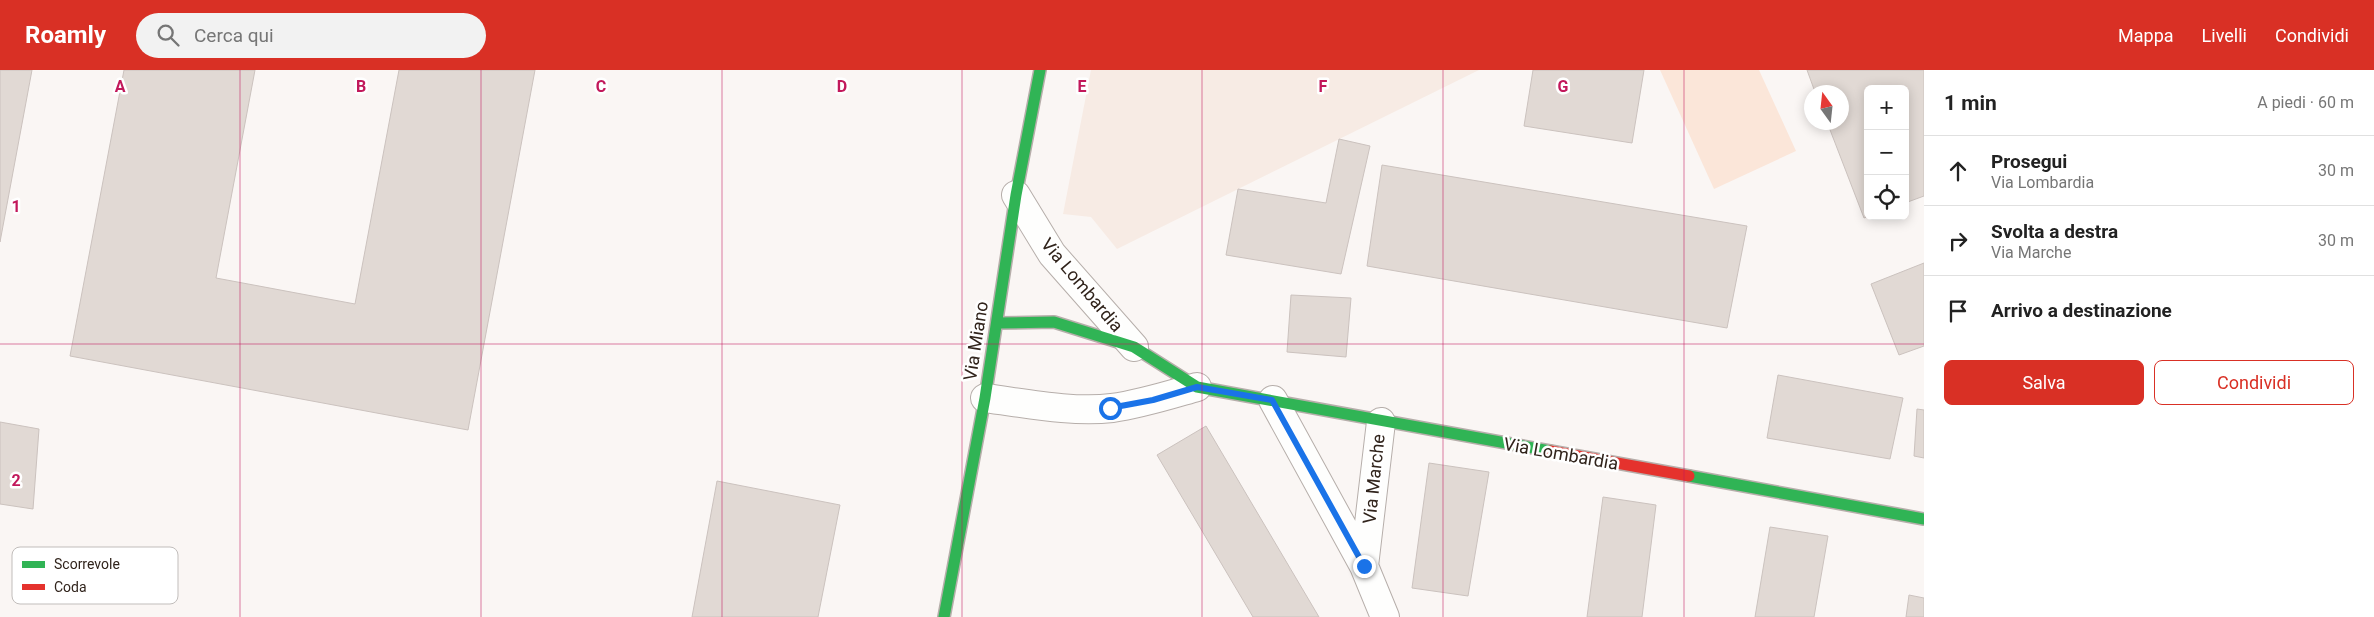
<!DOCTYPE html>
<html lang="it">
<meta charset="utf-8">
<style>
body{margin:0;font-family:Roboto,sans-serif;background:#f2f2f2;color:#222}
.controls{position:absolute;right:15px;top:15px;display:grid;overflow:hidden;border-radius:8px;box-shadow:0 2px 12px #0003}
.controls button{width:45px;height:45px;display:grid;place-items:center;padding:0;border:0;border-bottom:1px solid #e0e0e0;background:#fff;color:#222;font:25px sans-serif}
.compass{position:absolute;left:1804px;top:15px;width:45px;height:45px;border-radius:50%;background:#fff;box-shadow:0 2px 12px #0003;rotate:345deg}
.stop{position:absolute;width:15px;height:15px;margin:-11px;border:4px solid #1a73e8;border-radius:50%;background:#fff}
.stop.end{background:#1a73e8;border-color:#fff;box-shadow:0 1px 5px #0008}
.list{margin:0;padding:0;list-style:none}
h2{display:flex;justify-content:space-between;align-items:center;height:65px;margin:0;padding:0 20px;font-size:21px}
h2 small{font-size:16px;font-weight:400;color:#767676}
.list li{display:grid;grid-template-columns:32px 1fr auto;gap:15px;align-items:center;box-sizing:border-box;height:70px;padding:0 20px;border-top:1px solid #e0e0e0}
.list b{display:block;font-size:19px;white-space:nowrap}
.list p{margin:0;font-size:16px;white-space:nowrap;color:#767676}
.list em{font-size:16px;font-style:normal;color:#767676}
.actions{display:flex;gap:10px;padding:15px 20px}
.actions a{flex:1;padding:11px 0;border:1px solid #d93025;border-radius:8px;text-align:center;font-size:18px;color:#d93025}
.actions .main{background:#d93025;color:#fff}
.icon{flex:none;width:28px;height:28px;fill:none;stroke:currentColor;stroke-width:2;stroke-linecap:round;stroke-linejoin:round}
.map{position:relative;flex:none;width:1924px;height:547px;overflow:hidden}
header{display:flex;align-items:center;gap:30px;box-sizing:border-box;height:70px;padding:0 25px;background:#d93025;color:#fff}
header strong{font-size:24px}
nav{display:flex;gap:28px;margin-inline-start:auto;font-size:18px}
.search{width:350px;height:45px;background:#f2f2f2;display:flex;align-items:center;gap:12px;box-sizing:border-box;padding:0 18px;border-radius:28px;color:#767676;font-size:19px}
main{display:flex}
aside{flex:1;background:#fff}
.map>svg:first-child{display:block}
.built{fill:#f7ebe4}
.green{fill:#fbe6d9}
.building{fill:#e1d9d4;stroke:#cbc2be}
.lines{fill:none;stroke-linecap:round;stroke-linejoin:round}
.street-casing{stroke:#b6aeaa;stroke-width:30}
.fast-casing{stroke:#b6aeaa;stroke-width:14}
.jam-casing{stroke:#b6aeaa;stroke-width:14}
.street{stroke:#fefefd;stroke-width:28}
.fast{stroke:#30b455;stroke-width:11}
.jam{stroke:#e5322d;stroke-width:11}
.route{stroke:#1a73e8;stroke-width:6}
.grid{fill:none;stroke:#c2185b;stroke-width:1;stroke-opacity:0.55}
.labels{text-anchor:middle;stroke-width:5;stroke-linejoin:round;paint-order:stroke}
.street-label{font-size:18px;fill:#31241c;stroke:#fff}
.key{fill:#fff;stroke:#c1bdbb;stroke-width:1}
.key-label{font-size:14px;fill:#31241c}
.grid-label{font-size:16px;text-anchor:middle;font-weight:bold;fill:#c2185b;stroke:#fff;stroke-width:5;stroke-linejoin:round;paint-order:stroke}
</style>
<header>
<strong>Roamly</strong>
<div class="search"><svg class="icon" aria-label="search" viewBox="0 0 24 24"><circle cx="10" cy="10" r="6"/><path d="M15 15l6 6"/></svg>Cerca qui</div>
<nav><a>Mappa</a><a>Livelli</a><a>Condividi</a></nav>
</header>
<main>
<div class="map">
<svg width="1924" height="547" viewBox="0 0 1924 547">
<rect width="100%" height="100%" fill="#faf6f4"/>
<!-- built -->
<path class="built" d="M1091 0H1479L1117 179 1091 147 1063 144Z"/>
<!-- green -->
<path class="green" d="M1660 0H1759L1796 81 1714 119Z"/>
<!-- building -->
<path class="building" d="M0 0H32L0 172Z
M124 0H255L216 208 355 234 399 0H535L468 360 70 286Z
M1533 0H1644L1632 73 1524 56Z
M1807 0H1924V126L1905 133V19H1868L1869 146 1864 148 1827 52H1842V22H1815Z
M1339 69 1370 76 1341 204 1226 185 1238 119 1326 133Z
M1382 95 1747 156 1727 258 1367 196Z
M1924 193V276L1899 285 1871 214Z
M1291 225 1351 228 1346 287 1287 282Z
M1778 305 1903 328 1890 389 1767 368Z
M1917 339 1924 340V388L1914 386Z
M0 352 39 359 33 439 0 434Z
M1206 356 1319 547H1253L1157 385Z
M1429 393 1489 402 1468 526 1412 518Z
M717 411 840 435 818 547H692Z
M1603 427 1656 435 1642 547H1587Z
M1770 457 1828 466 1814 547H1755Z
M1909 525 1924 528V547H1906Z"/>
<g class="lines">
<defs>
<path id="street" d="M1016 125 1052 184 1134 277
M985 328C1024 333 1073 343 1112 338 1141 334 1169 325 1197 317
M1273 330 1364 496
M1381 352 1364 496 1385 547"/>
<path id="fast" d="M997 253 1054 252 1134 277 1197 317 1550 381
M1689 406 1924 449
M944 547 985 328 1016 125 1040 0"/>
<path id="jam" d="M1550 381 1689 406"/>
</defs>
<!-- street casing -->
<use href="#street" class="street-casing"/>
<!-- fast casing -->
<use href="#fast" class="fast-casing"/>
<!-- jam casing -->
<use href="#jam" class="jam-casing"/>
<!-- street -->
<use href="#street" class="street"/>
<!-- fast -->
<use href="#fast" class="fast"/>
<!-- jam -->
<use href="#jam" class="jam"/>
</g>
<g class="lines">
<!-- route -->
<path class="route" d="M1110 338 1153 330 1197 317 1272 330 1364 496"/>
</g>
<!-- grid -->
<path class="grid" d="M240 0V547M481 0V547M722 0V547M962 0V547M1202 0V547M1443 0V547M1684 0V547M0 274H1924"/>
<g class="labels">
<!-- street labels -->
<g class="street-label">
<text transform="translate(1082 215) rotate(50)" y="6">Via Lombardia</text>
<text transform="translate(976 271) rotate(-81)" y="6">Via Miano</text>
<text transform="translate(1561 384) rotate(10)" y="6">Via Lombardia</text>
<text transform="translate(1374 409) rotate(-84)" y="6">Via Marche</text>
</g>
</g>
<!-- legend -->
<rect x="12" y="477" width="166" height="57" rx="8" class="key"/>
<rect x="22" y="491" width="23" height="7" fill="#30b455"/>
<rect x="22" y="514" width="23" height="6" fill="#e5322d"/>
<g class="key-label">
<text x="54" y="499">Scorrevole</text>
<text x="54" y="522">Coda</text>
</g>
<g class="grid-label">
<text x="120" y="22">A</text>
<text x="361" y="22">B</text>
<text x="601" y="22">C</text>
<text x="842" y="22">D</text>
<text x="1082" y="22">E</text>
<text x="1323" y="22">F</text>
<text x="1563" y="22">G</text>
<text x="16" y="142">1</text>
<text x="16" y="416">2</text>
</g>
</svg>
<div class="controls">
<button>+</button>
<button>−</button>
<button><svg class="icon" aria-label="locate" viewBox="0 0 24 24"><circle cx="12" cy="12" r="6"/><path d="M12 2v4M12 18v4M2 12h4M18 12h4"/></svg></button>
</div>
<svg class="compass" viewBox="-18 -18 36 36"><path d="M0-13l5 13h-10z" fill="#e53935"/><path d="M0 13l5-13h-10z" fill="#767676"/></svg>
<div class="stop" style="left:1110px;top:338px"></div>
<div class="stop end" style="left:1364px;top:496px"></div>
</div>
<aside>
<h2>1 min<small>A piedi · 60 m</small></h2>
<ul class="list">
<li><svg class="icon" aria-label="ahead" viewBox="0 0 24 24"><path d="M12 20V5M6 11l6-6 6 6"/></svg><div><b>Prosegui</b><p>Via Lombardia</p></div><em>30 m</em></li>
<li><svg class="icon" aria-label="right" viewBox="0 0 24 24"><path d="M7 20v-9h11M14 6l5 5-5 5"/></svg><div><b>Svolta a destra</b><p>Via Marche</p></div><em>30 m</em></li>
<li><svg class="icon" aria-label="arrive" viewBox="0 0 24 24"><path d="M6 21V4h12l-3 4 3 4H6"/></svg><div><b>Arrivo a destinazione</b></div></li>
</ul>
<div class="actions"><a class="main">Salva</a><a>Condividi</a></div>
</aside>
</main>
